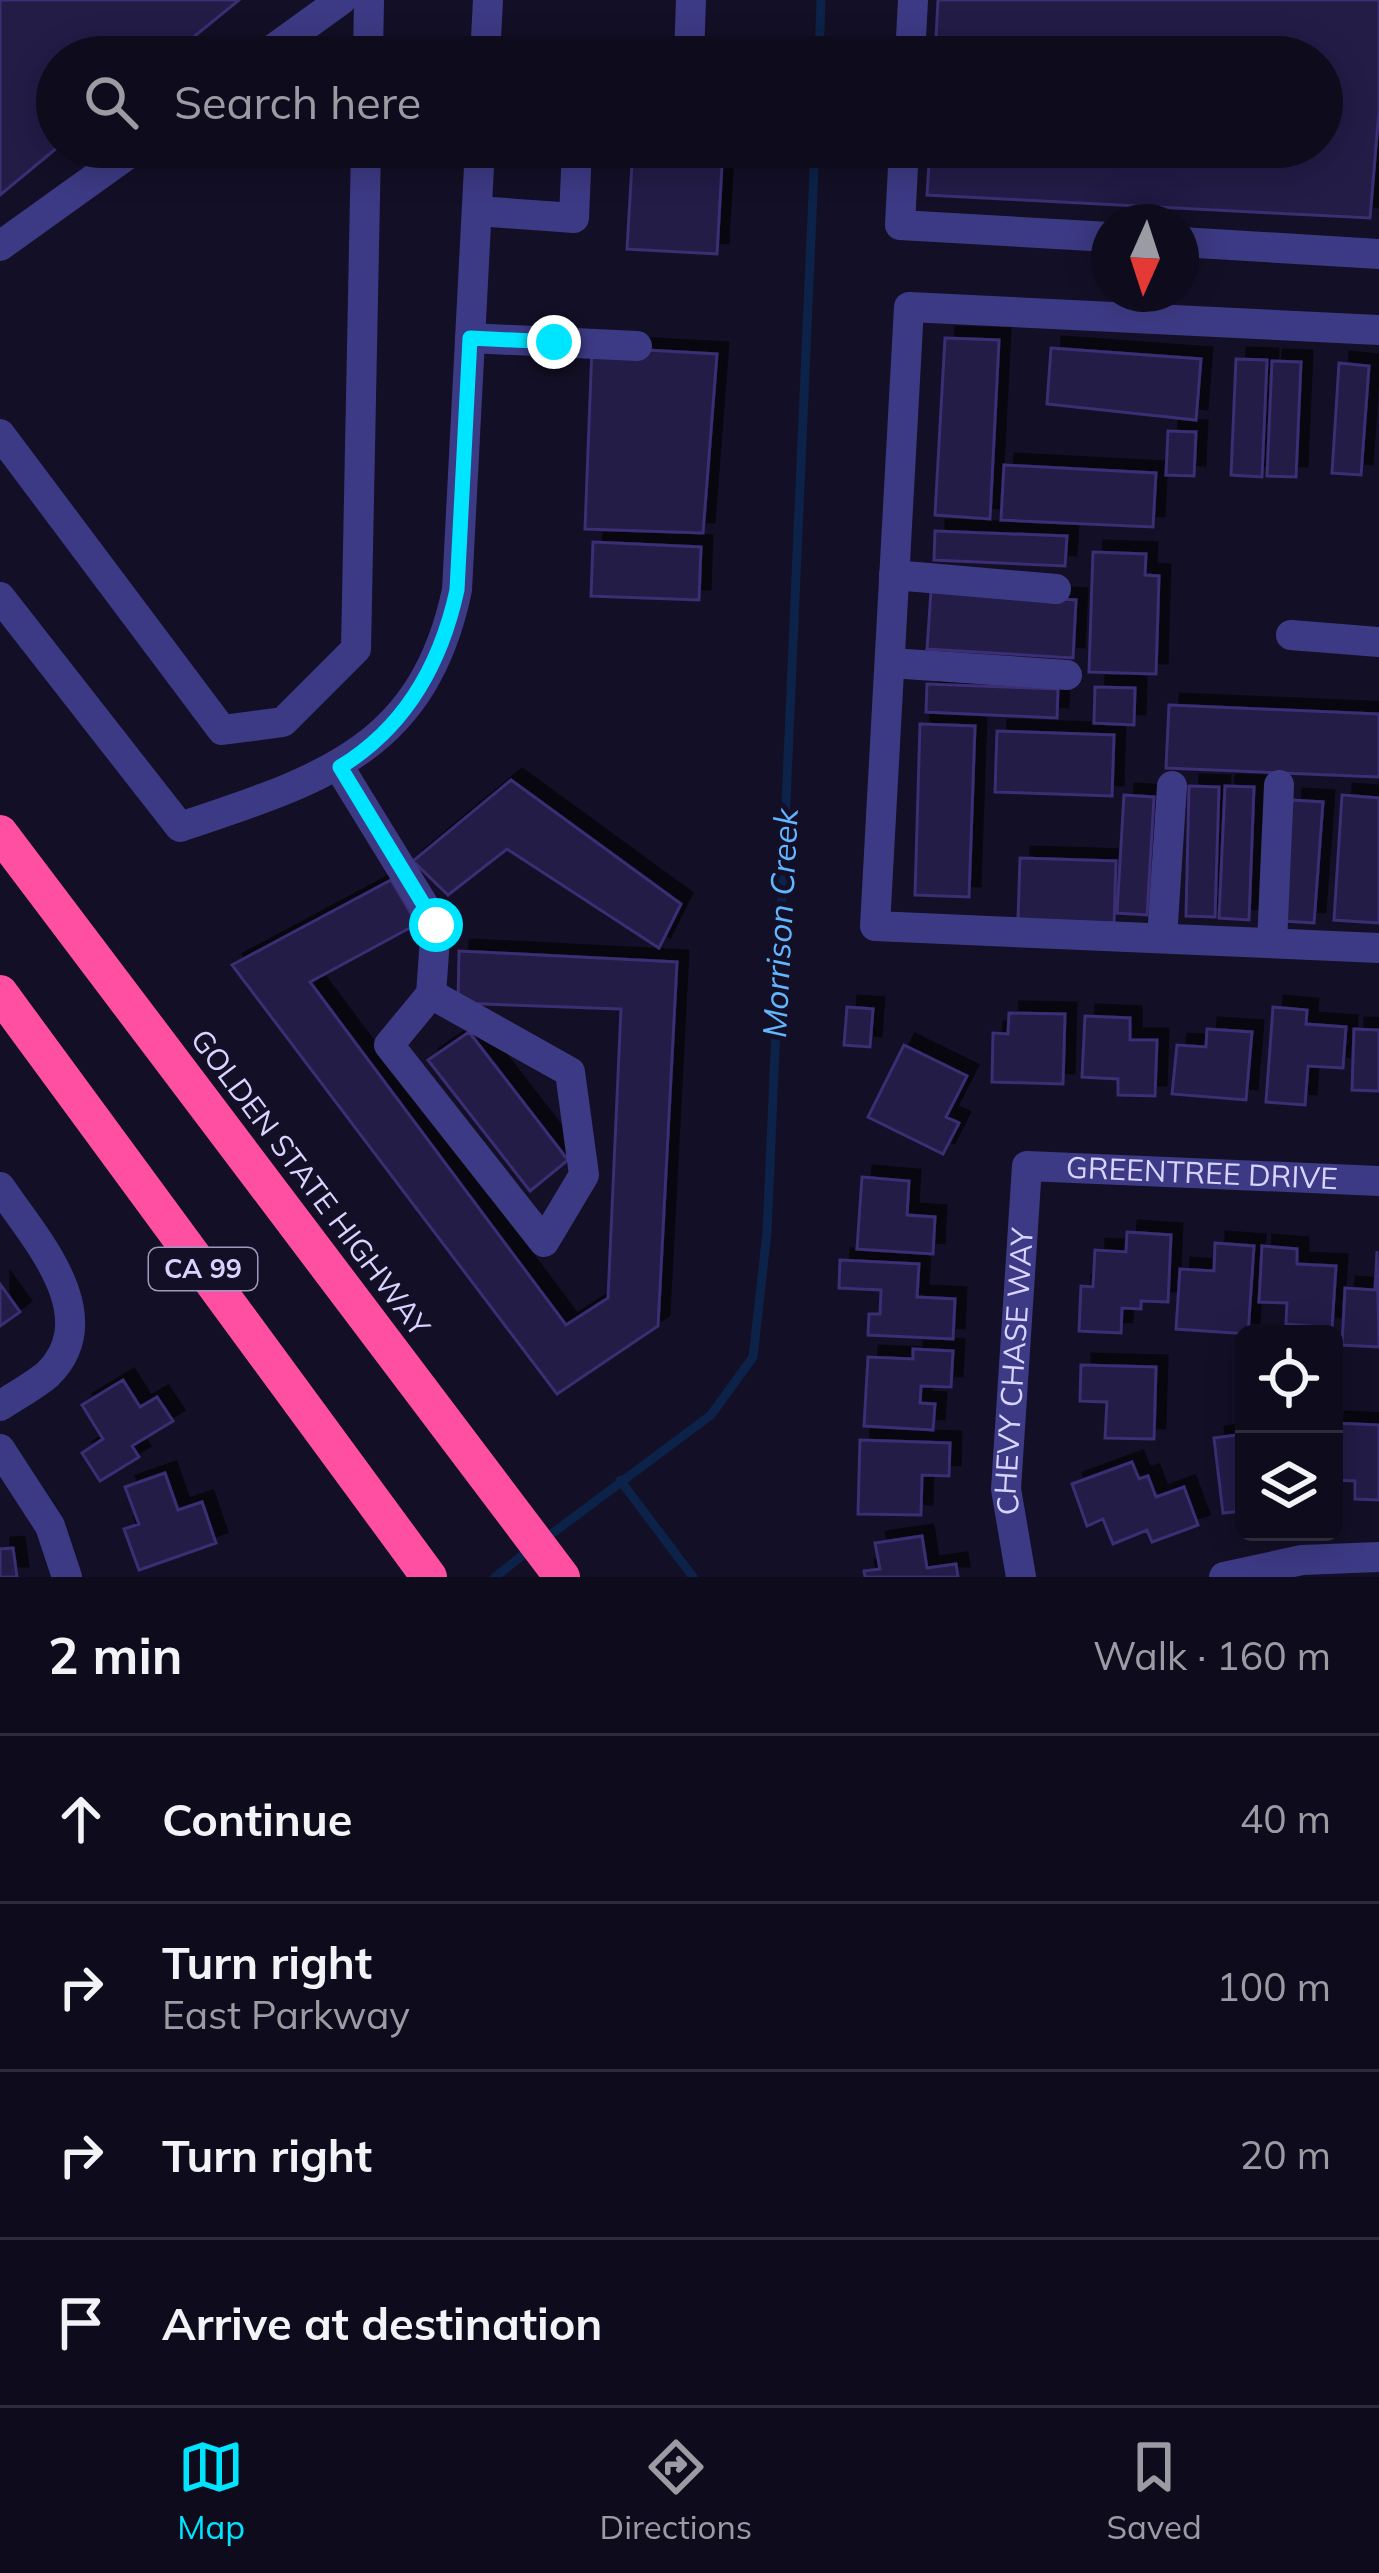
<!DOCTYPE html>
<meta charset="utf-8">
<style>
body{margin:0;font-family:Mulish,sans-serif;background:#171425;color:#f1f3f6}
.controls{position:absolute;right:36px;bottom:36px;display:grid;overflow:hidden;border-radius:18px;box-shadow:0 6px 30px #0003}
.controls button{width:108px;height:108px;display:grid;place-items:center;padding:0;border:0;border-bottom:3px solid #2e2b3b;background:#0e0b1c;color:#f1f3f6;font:60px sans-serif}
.compass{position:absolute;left:1091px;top:204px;width:108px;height:108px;border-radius:50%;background:#0e0b1c;box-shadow:0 6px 30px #0003;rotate:183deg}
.stop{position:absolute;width:36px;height:36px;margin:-27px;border:9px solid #00e5ff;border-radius:50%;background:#fff}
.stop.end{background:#00e5ff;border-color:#fff;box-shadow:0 3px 12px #0008}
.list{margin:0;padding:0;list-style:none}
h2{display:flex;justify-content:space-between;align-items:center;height:156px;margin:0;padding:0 48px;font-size:51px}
h2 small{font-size:39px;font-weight:400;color:#9b9ba3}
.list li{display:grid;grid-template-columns:78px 1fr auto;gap:36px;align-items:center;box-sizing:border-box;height:168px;padding:0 48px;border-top:3px solid #2e2b3b}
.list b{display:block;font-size:45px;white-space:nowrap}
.list p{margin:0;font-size:39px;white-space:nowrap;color:#9b9ba3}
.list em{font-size:39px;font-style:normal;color:#9b9ba3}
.icon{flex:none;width:66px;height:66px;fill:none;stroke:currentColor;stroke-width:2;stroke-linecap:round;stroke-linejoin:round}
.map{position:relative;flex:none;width:1379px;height:1577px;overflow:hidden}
.search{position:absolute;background:#0e0b1c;box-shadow:0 6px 30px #0003;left:36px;right:36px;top:36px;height:132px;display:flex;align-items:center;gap:30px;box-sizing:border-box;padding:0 42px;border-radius:66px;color:#9b9ba3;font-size:45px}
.sheet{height:828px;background:#0e0b1c}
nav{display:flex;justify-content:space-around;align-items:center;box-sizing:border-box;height:168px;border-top:3px solid #2e2b3b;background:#0e0b1c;font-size:33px;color:#9b9ba3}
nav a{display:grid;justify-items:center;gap:6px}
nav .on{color:#00e5ff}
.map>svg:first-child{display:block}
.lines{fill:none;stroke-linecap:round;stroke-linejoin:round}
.stream{stroke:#0c2248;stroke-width:9}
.building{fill:#241b47;stroke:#3b2d73;stroke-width:3;filter:url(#shadow)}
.minor{stroke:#3d3a85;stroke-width:30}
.highway{stroke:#ff4fa3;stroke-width:36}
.route{stroke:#00e5ff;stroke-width:15}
.labels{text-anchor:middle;stroke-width:10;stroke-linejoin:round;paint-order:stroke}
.shield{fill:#130f26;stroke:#9e99be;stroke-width:3}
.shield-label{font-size:27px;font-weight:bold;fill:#d9d4ff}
.street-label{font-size:30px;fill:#d9d4ff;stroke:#130f26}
.water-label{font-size:33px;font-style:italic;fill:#62b6ff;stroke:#130f26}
</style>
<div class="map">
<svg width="1379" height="1577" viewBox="0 0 1379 1577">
<defs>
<filter id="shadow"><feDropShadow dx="11" dy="-11" stdDeviation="0" flood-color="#0009"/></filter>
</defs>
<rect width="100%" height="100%" fill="#130f26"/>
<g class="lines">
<!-- stream -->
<path class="stream" d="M819 57 821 0
M620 1480 693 1577
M542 1541 711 1415 753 1357 767 1232 815 147
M495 1577 528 1551"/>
</g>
<!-- building -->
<path class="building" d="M0 0H239L169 57H57L58 147 0 195Z
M938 0H1379V110L1370 218 927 195 930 147H1322V57H935Z
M633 147H723L717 254 627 249Z
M945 338 999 340 990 519 935 515Z
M592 347 717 354 703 533 585 529Z
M1051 348 1201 359 1196 420 1047 404Z
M1236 359 1267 360 1262 477 1231 475Z
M1272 361 1301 362 1296 477 1267 476Z
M1339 363 1369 366 1361 475 1332 473Z
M1168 431 1196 432 1194 476 1166 475Z
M1004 465 1156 473 1153 527 1001 520Z
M935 531 1067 536 1065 566 934 560Z
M593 542 701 547 699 600 591 596Z
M1093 552 1146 554 1145 575 1159 576 1156 674 1089 672Z
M931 591 1076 600 1073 658 927 649Z
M927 684 1058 689 1057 718 926 712Z
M1095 687 1135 688 1134 725 1094 723Z
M1169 705 1379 714V777L1166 768Z
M920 724 975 726 969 897 915 895Z
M997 731 1114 735 1112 796 995 792Z
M511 780 681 904 659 948 507 849 448 895 413 861Z
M1189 786 1219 787 1215 917 1186 916Z
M1225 786 1254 787 1249 920 1219 918Z
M1124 795 1154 797 1147 915 1117 913Z
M1342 795 1379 798V923L1334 920Z
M1292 800 1323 802 1314 923 1284 921Z
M1020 858 1116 861 1114 923 1018 920Z
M391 880 417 924 310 982 566 1325 608 1298 621 1009 458 1003 459 951 677 962 658 1326 557 1394 232 965Z
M847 1007 873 1009 870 1047 844 1045Z
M1273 1007 1307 1010 1306 1024 1346 1027 1343 1068 1308 1066 1305 1105 1266 1102Z
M1009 1013 1065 1014 1063 1084 992 1082 993 1033 1008 1034Z
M1085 1016 1130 1018V1040H1157L1155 1096 1118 1095V1079L1082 1077Z
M1207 1029 1252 1032 1246 1100 1172 1094 1177 1045 1206 1047Z
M1354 1029 1379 1030V1091L1352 1090Z
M469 1032 568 1160 530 1191 428 1060Z
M904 1045 967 1076 946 1117 959 1123 943 1154 868 1117Z
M862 1177 909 1181 907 1215 935 1217 933 1254 857 1249Z
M1127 1232 1171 1235 1168 1302 1141 1301V1309L1122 1308 1121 1333 1079 1331 1081 1286 1093 1287 1095 1250 1126 1252Z
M1215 1243 1254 1246 1248 1334 1176 1329 1180 1269 1214 1271Z
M1262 1246 1297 1249V1264L1336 1266 1332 1328 1286 1324 1287 1303 1259 1302Z
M1377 1251 1379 1347 1342 1345 1345 1288 1375 1290Z
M840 1260 919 1264 917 1297 955 1299 953 1339 868 1335 869 1314H880L881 1290 839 1288Z
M0 1284 20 1312 0 1326Z
M913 1349 953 1351 951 1387 921 1386 920 1403 935 1404 933 1430 864 1426 868 1357 913 1359Z
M1081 1365 1156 1367 1154 1439 1105 1438 1107 1402 1080 1401Z
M123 1380 140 1407 157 1397 173 1421 132 1446 139 1457 100 1481 82 1453 103 1439 82 1405Z
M1334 1423 1379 1425V1500L1355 1499V1481L1334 1480Z
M1244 1434V1511L1223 1513 1214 1438Z
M860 1440 950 1443 949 1476 922 1475 921 1515 858 1514Z
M1132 1462 1139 1479 1148 1476 1156 1497 1184 1487 1198 1525 1152 1542 1147 1530 1113 1544 1103 1519 1087 1526 1072 1484Z
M165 1473 178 1510 202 1502 216 1543 139 1570 124 1529 139 1524 125 1487Z
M922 1536 927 1568 956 1564 958 1577H865L864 1571 880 1569 875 1543Z
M13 1548 17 1577H0V1549Z"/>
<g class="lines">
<!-- minor -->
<g class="minor">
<path d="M262 57 341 0"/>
<path d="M368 57 369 0"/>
<path d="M485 57 488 0"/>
<path d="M689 57 691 0"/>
<path d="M910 57 913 0"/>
<path d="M904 147 900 225 1109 237"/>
<path d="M477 211 574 218 577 147"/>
<path d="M1181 242 1379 254"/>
<path d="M0 246 138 147"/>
<path d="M1379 330 909 307 875 926 1379 948"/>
<path d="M470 338 637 346"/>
<path d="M0 434 222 730 283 722 356 649 366 147"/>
<path d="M894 575 1056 589"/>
<path d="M0 597 180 827C320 780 423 751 457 590L480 147"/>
<path d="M1291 635 1379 642"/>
<path d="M891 663 1067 675"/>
<path d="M339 767 436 925 431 994 389 1045 544 1242 584 1175 570 1072 431 994"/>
<path d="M1162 938 1172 786"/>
<path d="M1272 943 1279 785"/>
<path d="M0 1187C33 1236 107 1315 48 1374 34 1386 15 1396 0 1406"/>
<path d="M0 1449 50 1526 67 1577"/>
<path id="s1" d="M1021 1577 1006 1489 1027 1166 1379 1181"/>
<path d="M1224 1577 1302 1560 1379 1557"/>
</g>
<!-- highway -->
<path class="highway" d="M0 833 562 1577
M0 993 429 1577"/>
</g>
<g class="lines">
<!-- route -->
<path class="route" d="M436 925 340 767C406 727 441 663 457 590L470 338 554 342"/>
</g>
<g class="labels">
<!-- shield labels -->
<rect class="shield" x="149" y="1248" width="108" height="42" rx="9"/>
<g class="shield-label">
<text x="203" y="1278">CA 99</text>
</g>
<!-- street labels -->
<g class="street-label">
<text dy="10" stroke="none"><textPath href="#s1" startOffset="588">GREENTREE DRIVE</textPath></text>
<text transform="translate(310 1183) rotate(53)" y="10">GOLDEN STATE HIGHWAY</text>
<text dy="10" stroke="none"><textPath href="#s1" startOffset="207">CHEVY CHASE WAY</textPath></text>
</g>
<!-- water labels -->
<g class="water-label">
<text transform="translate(780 923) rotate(-87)" y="12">Morrison Creek</text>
</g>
</g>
</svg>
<div class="controls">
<button><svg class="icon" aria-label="locate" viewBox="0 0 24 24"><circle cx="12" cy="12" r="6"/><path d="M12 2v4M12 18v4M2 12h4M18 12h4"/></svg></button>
<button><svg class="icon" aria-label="layers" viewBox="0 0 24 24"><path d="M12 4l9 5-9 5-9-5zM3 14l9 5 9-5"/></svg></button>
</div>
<svg class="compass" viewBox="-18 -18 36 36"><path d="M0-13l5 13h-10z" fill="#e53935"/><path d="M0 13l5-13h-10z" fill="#9b9ba3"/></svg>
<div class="stop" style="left:436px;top:925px"></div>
<div class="stop end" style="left:554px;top:342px"></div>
<div class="search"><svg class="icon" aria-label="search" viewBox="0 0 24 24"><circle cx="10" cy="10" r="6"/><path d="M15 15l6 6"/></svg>Search here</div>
</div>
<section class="sheet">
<h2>2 min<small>Walk · 160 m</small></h2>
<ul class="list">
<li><svg class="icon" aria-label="ahead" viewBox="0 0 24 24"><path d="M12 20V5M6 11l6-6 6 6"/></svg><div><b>Continue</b></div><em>40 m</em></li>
<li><svg class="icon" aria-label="right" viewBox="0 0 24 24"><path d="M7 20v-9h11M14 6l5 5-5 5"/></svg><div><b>Turn right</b><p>East Parkway</p></div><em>100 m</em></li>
<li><svg class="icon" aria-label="right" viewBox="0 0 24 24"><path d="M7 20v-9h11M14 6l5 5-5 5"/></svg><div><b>Turn right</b></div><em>20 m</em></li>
<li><svg class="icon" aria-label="arrive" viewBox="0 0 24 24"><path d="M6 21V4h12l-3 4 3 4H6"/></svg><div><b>Arrive at destination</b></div></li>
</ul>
</section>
<nav>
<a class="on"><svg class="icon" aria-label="map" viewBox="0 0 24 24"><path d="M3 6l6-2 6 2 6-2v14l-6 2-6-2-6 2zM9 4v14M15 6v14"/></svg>Map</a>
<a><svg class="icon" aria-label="directions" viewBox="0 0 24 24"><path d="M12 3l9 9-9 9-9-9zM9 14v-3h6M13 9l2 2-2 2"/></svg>Directions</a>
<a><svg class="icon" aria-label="saved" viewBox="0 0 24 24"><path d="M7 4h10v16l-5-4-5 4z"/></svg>Saved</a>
</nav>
